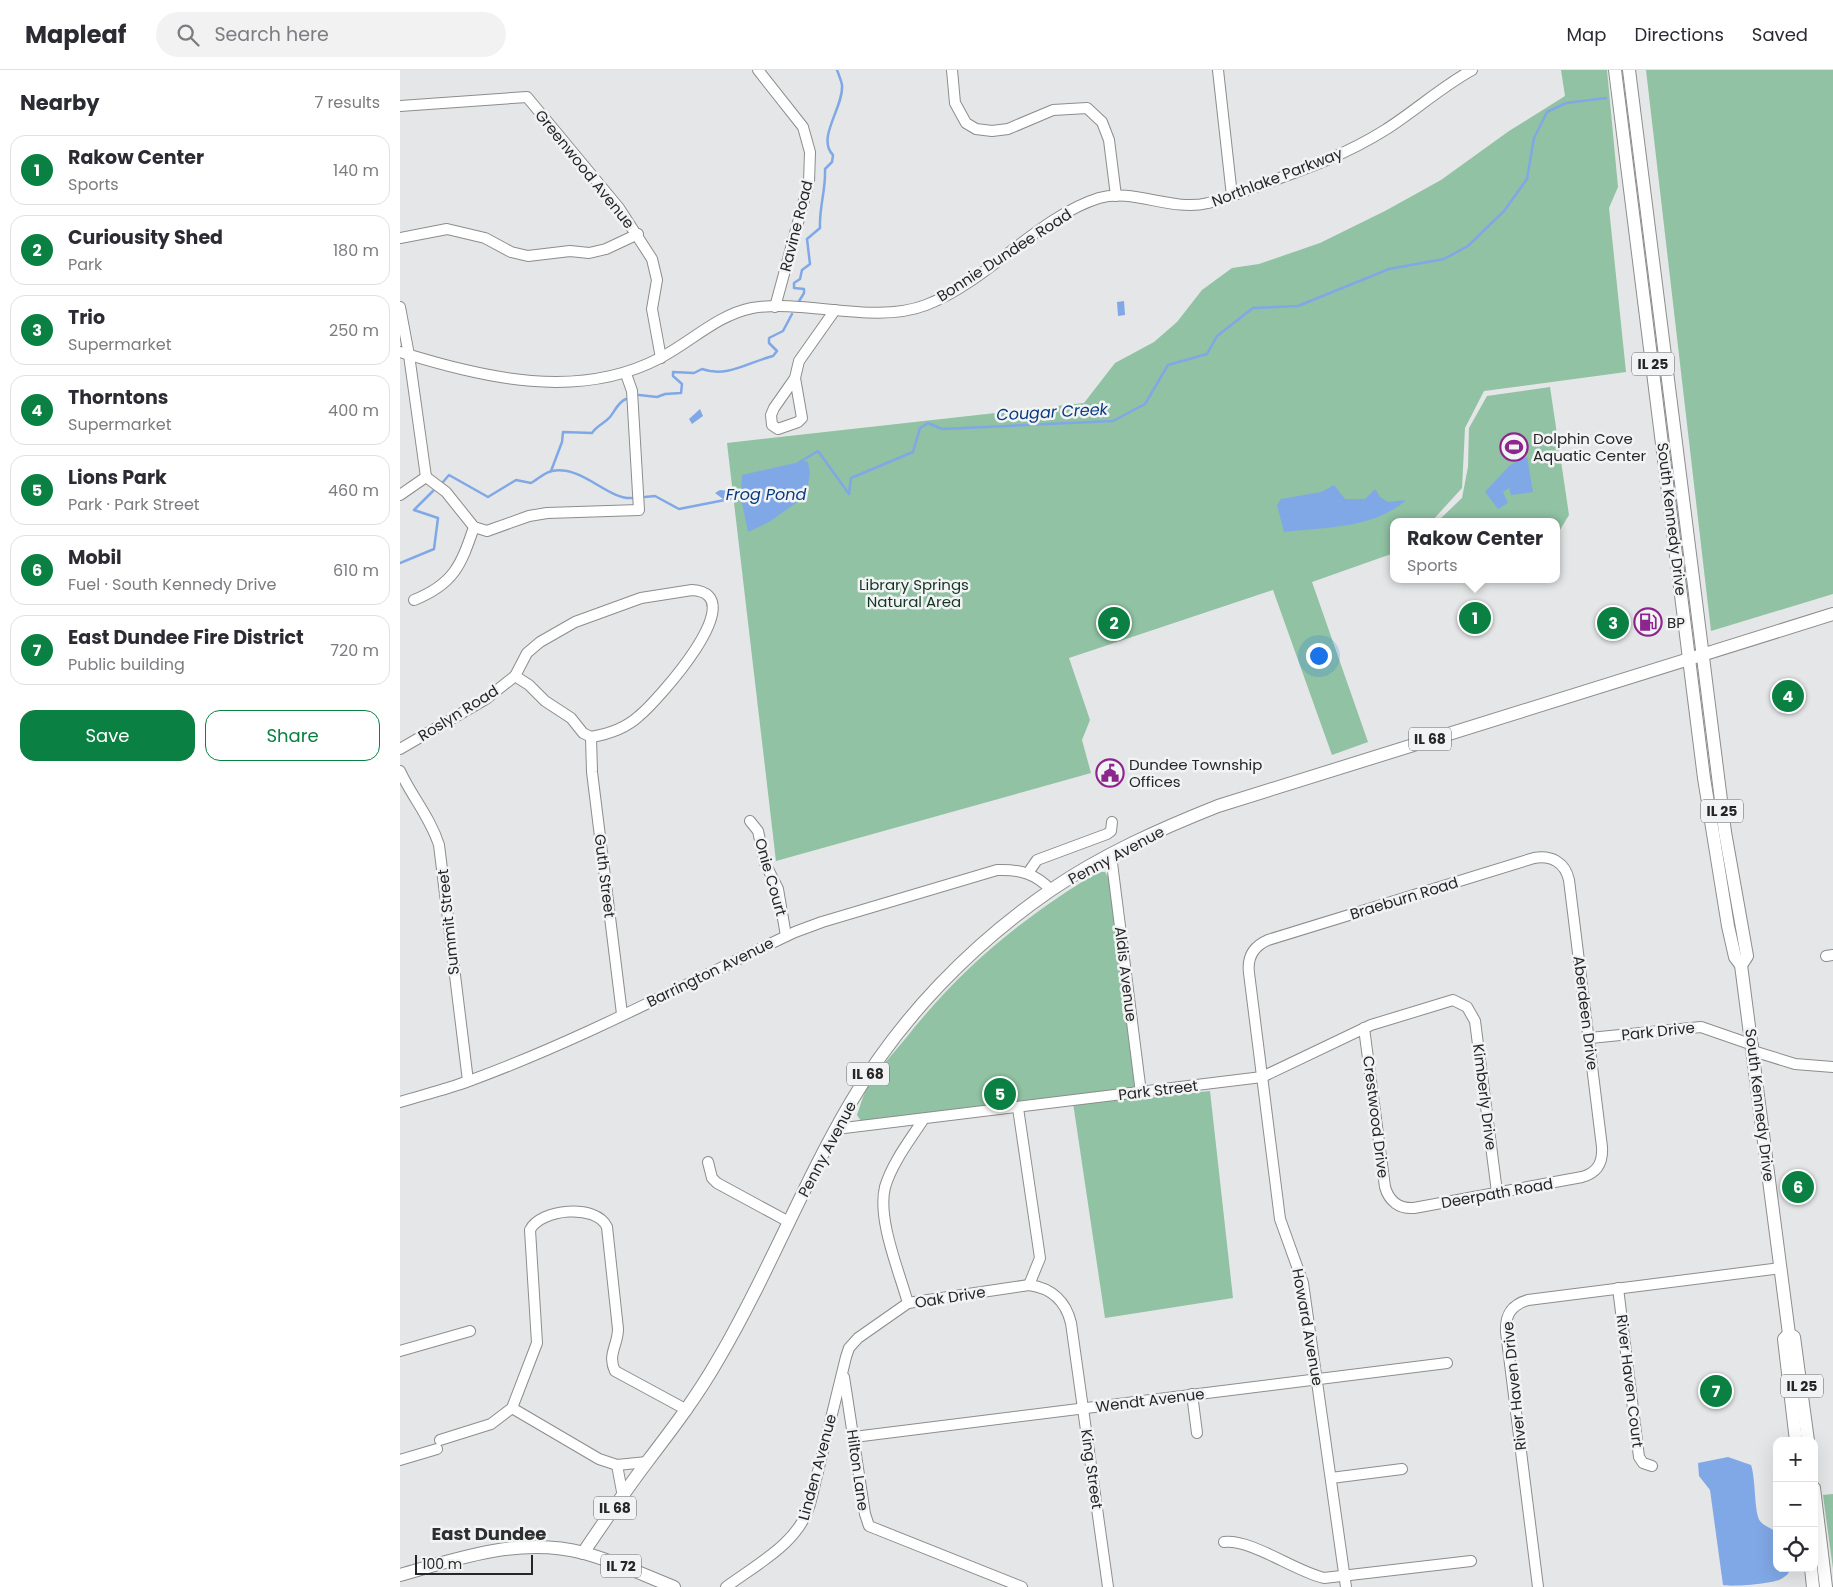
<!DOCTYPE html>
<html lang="en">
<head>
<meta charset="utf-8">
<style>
	body { margin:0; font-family:Poppins,sans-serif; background:#f2f2f3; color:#2b2b33 }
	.controls { position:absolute; right:15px; bottom:15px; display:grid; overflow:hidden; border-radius:10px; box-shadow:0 5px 20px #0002 }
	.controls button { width:45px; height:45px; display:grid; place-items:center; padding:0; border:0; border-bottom:1px solid #e1e1e2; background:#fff; color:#2b2b33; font:25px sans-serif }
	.scale { position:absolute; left:15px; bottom:12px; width:118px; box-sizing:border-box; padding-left:5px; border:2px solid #262626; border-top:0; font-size:14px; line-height:18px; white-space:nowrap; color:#262626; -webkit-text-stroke:4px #f2f3f4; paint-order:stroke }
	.you { position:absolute; left:918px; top:585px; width:18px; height:18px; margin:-12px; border:4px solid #fff; border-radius:50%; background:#1a73e8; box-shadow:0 0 0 8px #1a73e833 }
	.badge { display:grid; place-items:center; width:32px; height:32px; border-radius:50%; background:#0b8043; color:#fff; font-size:16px; font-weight:700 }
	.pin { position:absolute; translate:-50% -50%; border:2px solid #fff; box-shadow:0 1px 5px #0006 }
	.popup { position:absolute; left:990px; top:448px; width:170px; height:65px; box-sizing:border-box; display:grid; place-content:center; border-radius:10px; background:#fff; filter:drop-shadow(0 1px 4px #0005); font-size:16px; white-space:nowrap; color:#7c7c81 }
	.popup b { font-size:19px; color:#2b2b33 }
	.popup::after { content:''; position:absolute; left:50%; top:100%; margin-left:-10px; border:10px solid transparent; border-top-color:#fff }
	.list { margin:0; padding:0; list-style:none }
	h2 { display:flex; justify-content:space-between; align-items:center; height:65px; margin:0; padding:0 20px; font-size:21px }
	h2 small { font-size:16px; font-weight:400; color:#7c7c81 }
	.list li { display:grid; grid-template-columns:32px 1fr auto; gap:15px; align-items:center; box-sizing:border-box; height:70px; margin:0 10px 10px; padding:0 10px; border:1px solid #e1e1e2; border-radius:15px }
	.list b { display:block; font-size:19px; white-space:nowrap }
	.list p { margin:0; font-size:16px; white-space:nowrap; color:#7c7c81 }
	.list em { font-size:16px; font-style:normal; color:#7c7c81 }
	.actions { display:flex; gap:10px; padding:15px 20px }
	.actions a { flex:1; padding:11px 0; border:1px solid #0b8043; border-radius:15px; text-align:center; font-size:18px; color:#0b8043 }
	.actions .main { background:#0b8043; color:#fff }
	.icon { flex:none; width:28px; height:28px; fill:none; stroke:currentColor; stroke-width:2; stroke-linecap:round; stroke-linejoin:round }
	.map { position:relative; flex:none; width:1433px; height:1517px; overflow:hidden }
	header { display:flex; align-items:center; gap:30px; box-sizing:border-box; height:70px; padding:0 25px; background:#fff; border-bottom:1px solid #e1e1e2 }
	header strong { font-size:24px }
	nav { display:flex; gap:28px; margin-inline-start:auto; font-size:18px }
	.search { width:350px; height:45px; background:#f2f2f3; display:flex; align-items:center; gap:12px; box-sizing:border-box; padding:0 18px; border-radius:28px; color:#7c7c81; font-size:19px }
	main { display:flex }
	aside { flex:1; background:#fff }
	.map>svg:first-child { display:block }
	.green { fill:#90c2a3 }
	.water { fill:#80a8e6 }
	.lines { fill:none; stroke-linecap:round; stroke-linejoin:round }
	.stream { stroke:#80a8e6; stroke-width:2.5 }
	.minor-casing { stroke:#8c8d8d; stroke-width:12 }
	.major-casing { stroke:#8c8d8d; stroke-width:14 }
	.minor { stroke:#fff; stroke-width:10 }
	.major { stroke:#fff; stroke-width:12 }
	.labels { text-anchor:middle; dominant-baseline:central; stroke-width:5; stroke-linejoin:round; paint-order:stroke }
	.shield { fill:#f2f3f4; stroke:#636464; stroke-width:1 }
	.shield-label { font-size:14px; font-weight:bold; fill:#262626 }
	.street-label { font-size:15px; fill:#262626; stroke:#f2f3f4 }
	.poi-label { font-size:15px; fill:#262626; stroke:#f2f3f4; text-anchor:start }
	.park-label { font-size:15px; fill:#133522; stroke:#f2f3f4 }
	.water-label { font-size:16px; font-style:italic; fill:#073a81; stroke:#f2f3f4 }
	.quarter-label { font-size:18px; font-weight:bold; fill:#2e2f2f; stroke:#f2f3f4 }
</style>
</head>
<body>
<header>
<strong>Mapleaf</strong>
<div class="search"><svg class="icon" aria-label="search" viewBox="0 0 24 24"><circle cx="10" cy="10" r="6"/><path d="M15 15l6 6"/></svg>Search here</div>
<nav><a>Map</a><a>Directions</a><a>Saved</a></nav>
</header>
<main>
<aside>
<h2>Nearby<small>7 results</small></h2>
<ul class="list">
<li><span class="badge">1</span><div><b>Rakow Center</b><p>Sports</p></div><em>140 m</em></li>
<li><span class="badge">2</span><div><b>Curiousity Shed</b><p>Park</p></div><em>180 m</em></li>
<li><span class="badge">3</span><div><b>Trio</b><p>Supermarket</p></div><em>250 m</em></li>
<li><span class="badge">4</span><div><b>Thorntons</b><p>Supermarket</p></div><em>400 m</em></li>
<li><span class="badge">5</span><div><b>Lions Park</b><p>Park · Park Street</p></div><em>460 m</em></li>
<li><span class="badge">6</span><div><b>Mobil</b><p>Fuel · South Kennedy Drive</p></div><em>610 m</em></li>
<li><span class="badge">7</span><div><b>East Dundee Fire District</b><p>Public building</p></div><em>720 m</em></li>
</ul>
<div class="actions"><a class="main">Save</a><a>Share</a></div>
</aside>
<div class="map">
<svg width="1433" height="1517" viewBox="0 0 1433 1517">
	<rect width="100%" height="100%" fill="#e5e6e7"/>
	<g class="green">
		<polygon points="1161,0 1207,0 1218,117 1209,138 1226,302 1084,321 1065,358 1062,418 1031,452 994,452 994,483 912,512 968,672 932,685 873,520 669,588 690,650 682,670 691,703 376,791 327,373 684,333 715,293 754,272 777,252 802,220 832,198 859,194 920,173 985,141 1041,110 1109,61 1165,26"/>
		<polygon points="1246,0 1433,0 1433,524 1311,561"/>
		<polygon points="1150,317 1169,445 1157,465 1156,452 1037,452 1062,428 1068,397 1069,358 1087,326"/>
		<path d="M698,802H705L710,810L737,1029L810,1021L833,1228L705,1248L672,1026L461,1051L457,1045C460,1037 462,1028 466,1020C476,1001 493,984 506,968C561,898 622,848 698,802Z"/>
		<polygon points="1433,1424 1433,1499 1423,1425"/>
	</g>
	<g class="water">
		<polygon points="724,231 725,245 718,246 717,232"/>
		<polygon points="300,339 303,346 292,354 289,349"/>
		<polygon points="1127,387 1133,422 1111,425 1109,418 1103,422 1108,433 1098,439 1085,422 1110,395"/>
		<polygon points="404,391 408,392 410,403 406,426 369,452 348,462 341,428 323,429 315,423 320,420 341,422 342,405"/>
		<path d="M934,415L945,429H965L975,419L980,427L988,432L1006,430C974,459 925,457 884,462L877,435L881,429L921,422Z"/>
		<path d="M1328,1387L1351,1395C1356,1409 1354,1443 1360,1451C1364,1456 1372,1459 1377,1462V1498H1391C1389,1504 1386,1506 1381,1509C1372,1514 1331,1517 1323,1515L1310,1420L1299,1406L1298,1393Z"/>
	</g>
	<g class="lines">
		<g class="stream">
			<path d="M398,233L404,223V219L394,218V213L400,209L402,200L410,194L407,169L420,158C419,137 426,120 425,99L432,92L433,85C416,68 444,37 442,15C441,10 439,5 437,0"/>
			<path d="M239,325L257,327L265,324L281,323L282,314L273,306V302L294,303L302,299C327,308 349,292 373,286L377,281L369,273V268L383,261L392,244"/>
			<polyline points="398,393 418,381 449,424 451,408 513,382 520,358 528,353 542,359 713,351 745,334 768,295 807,284 817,266 853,238 898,236 989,199 1044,189 1068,176 1104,141 1127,109 1134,68 1147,42 1166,33 1206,28"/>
			<path d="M151,401L162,372L163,362L192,363C197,355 204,354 210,347C215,341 218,332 226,329"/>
			<path d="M43,412L49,405L88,427L116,410L131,413C137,410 145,402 152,401C182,395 208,430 232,428"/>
			<polyline points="245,427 255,426 279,439 330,429"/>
			<polyline points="0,493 34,479 38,448 14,440 33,421"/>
		</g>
		<g class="minor-casing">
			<g id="minor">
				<polyline points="358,0 403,57 410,82 409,112 375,237"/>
				<polyline points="552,0 555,33 566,53 576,59 592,61 608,59 653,40 687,38 702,52 709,70 716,126"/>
				<polyline points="818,0 832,126"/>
				<polyline points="0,36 127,27 219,138 252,189 257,210 252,239 261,288"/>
				<polyline points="0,168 47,159 85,168 111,182 128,186 170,181 189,183 206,179 238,164"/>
				<polyline points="0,237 9,285 26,407"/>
				<path d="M0,282C85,308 178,331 260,288C291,272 317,245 352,238C406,229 474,255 526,235C587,212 638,147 699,128C733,118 772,142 808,133C827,129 845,121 863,114C906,99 947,84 985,60C1015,41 1041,17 1072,0"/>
				<polyline points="395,308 374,338 371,345 372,355 378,359 398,352 402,348 395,308 399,291 435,240"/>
				<polyline points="26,407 46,422 74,457 87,461 129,446 147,443 239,440 232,321 226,304"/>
				<polyline points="0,425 26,407"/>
				<path d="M14,530C54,514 61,495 74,457"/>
				<path d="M115,606L127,583L140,572L175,552L241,528L292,520C355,524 256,632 239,646C225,659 209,664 191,667"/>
				<polyline points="191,667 192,702 222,944"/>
				<polyline points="0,679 86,629 115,606 129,615 145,631 171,648 183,663 191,667"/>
				<path d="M0,701C12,727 30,747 39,775L68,1011"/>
				<polyline points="350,751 358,761 365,793 378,819 386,866"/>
				<polyline points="711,785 741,1023"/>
				<polyline points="628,803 637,790 707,764 711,761 712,752"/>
				<polyline points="1426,886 1433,885"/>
				<polyline points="1190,968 1301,957 1353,975"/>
				<polyline points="1353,981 1395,994 1433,997"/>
				<path d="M0,1032C23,1025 47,1019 69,1011C181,970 287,913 395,862L422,852L597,800C620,799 636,804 651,820"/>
				<polyline points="618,1038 640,1188 629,1215"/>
				<polyline points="436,1059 862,1007 971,955 1053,930 1067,937 1075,951 1097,1122"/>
				<polyline points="308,1092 312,1108 317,1113 389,1152"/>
				<polyline points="1218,1218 1239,1387 1243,1393 1252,1396"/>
				<path d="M508,1233C499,1201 477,1149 485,1117C492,1093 510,1070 523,1050"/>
				<polyline points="0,1281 70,1261"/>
				<polyline points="444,1307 465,1444 469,1456 622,1517"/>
				<polyline points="792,1324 797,1363"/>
				<polyline points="112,1338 199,1389 217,1395 247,1392"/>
				<polyline points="454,1367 1047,1293"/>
				<path d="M40,1370L91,1354L112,1338L137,1273L130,1160C140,1139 196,1133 207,1157L218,1259C218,1275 207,1285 215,1301L287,1340"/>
				<polyline points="0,1390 37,1379"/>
				<polyline points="217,1395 223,1427"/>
				<polyline points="931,1408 1002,1399"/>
				<path d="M824,1472C852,1469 894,1501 924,1508L1071,1491"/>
				<path d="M326,1517C357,1494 399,1473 410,1434L446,1287L449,1278L458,1268L508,1233L629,1215C652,1218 666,1232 671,1253L708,1517"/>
				<path d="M946,1517L903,1213L880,1149L849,903C847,887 854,876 868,870L1134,788C1151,785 1165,792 1169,810L1202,1077C1203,1093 1197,1103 1182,1107L1014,1138C999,1139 989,1131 985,1117L964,958"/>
				<path d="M1138,1517L1106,1262C1105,1245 1111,1235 1128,1230L1381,1198"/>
			</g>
		</g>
		<g class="major-casing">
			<g id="major">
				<polyline points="1215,0 1304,708 1328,856 1335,887 1341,895 1389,1264 1394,1267 1408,1371"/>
				<polyline points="1229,0 1325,762 1347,886 1341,895"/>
				<polyline points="1389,1264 1384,1269 1396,1371"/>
				<polyline points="1414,1418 1426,1517"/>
				<path d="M183,1483C204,1452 225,1421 247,1392C273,1358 298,1325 319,1288C368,1205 402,1115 451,1032C500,948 571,875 651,820C702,785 760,759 818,736L1433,544"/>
				<polyline points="1411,1498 1413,1517"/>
				<path d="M0,1505C60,1488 121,1466 184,1483C214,1491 244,1505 274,1517"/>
			</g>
		</g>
		<use href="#minor" class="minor"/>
		<use href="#major" class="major"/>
	</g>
	<defs>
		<g id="stadium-ring" transform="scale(1.4375)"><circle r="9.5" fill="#f2f3f4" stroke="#8c258c" stroke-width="1.5"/><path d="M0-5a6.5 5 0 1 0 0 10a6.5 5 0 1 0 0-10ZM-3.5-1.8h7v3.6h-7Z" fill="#8c258c"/></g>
		<g id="fuel-ring" transform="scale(1.4375)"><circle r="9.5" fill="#f2f3f4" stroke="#8c258c" stroke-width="1.5"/><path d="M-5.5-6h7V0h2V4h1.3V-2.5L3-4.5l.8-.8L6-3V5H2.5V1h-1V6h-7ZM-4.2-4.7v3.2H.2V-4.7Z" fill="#8c258c"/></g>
		<g id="civic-ring" transform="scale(1.4375)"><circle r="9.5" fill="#f2f3f4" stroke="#8c258c" stroke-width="1.5"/><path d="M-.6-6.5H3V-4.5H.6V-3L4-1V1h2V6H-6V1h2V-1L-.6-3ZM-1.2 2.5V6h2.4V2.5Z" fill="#8c258c"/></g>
	</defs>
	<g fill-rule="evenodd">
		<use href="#stadium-ring" x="1114" y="377"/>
		<use href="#fuel-ring" x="1248" y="552"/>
		<use href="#civic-ring" x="710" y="703"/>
	</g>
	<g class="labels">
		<g class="shield">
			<rect x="1232" y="282.5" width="42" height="23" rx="4"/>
			<rect x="1009" y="657.5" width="42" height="23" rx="4"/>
			<rect x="1301" y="729.5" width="42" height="23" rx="4"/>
			<rect x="447" y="992.5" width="42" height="23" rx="4"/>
			<rect x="1381" y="1304.5" width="42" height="23" rx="4"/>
			<rect x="194" y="1426.5" width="42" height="23" rx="4"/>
			<rect x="201" y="1484.5" width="40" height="23" rx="4"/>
		</g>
		<g class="shield-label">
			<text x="1253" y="294">IL 25</text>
			<text x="1030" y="669">IL 68</text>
			<text x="1322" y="741">IL 25</text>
			<text x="468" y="1004">IL 68</text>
			<text x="1402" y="1316">IL 25</text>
			<text x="215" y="1438">IL 68</text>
			<text x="221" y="1496">IL 72</text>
		</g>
		<g class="street-label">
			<text transform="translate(185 99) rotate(51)">Greenwood Avenue</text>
			<text transform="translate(877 107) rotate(-21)">Northlake Parkway</text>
			<text transform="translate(396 156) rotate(-76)">Ravine Road</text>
			<text transform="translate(604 185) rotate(-33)">Bonnie Dundee Road</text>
			<text transform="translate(1272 449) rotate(83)">South Kennedy Drive</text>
			<text transform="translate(58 643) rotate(-32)">Roslyn Road</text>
			<text transform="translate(716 785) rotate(-28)">Penny Avenue</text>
			<text transform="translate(205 806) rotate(83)">Guth Street</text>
			<text transform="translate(371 807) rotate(74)">Onie Court</text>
			<text transform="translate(1004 828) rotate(-17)">Braeburn Road</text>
			<text transform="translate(48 852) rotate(-96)">Summit Street</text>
			<text transform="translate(310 902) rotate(-26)">Barrington Avenue</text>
			<text transform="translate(726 904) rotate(83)">Aldis Avenue</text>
			<text transform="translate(1186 943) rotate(83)">Aberdeen Drive</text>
			<text transform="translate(1258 961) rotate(-6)">Park Drive</text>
			<text transform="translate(758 1020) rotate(-7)">Park Street</text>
			<text transform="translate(1085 1027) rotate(83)">Kimberly Drive</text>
			<text transform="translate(1360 1035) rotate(83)">South Kennedy Drive</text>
			<text transform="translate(976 1047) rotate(83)">Crestwood Drive</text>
			<text transform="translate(427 1079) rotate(-62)">Penny Avenue</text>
			<text transform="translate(1097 1123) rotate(-10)">Deerpath Road</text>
			<text transform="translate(550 1227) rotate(-9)">Oak Drive</text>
			<text transform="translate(908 1257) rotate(80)">Howard Avenue</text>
			<text transform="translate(1230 1311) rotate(83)">River Haven Court</text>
			<text transform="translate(1114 1316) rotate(-96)">River Haven Drive</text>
			<text transform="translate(750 1330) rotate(-7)">Wendt Avenue</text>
			<text transform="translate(417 1397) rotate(-75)">Linden Avenue</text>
			<text transform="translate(692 1399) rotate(82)">King Street</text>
			<text transform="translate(458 1400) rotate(82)">Hilton Lane</text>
		</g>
		<g class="poi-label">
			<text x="1133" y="368">Dolphin Cove<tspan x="1133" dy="17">Aquatic Center</tspan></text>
			<text x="1267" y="552">BP</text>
			<text x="729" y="694">Dundee Township<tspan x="729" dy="17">Offices</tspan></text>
		</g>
		<g class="park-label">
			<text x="514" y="514">Library Springs<tspan x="514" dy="17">Natural Area</tspan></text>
		</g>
		<g class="water-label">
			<text transform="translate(652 342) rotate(-3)">Cougar Creek</text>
			<text x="366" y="424">Frog Pond</text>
		</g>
		<g class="quarter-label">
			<text x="89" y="1463">East Dundee</text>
		</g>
	</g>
</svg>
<div class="controls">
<button>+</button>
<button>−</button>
<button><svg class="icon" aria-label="locate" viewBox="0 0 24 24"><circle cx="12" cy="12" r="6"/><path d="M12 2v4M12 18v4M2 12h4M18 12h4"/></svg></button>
</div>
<div class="scale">100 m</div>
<div class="you"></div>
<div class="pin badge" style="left:1075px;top:548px">1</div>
<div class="popup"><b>Rakow Center</b>Sports</div>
<div class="pin badge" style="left:714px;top:553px">2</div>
<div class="pin badge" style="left:1213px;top:553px">3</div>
<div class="pin badge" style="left:1388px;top:626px">4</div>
<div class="pin badge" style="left:600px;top:1024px">5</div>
<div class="pin badge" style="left:1398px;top:1117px">6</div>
<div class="pin badge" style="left:1316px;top:1321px">7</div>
</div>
</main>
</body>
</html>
